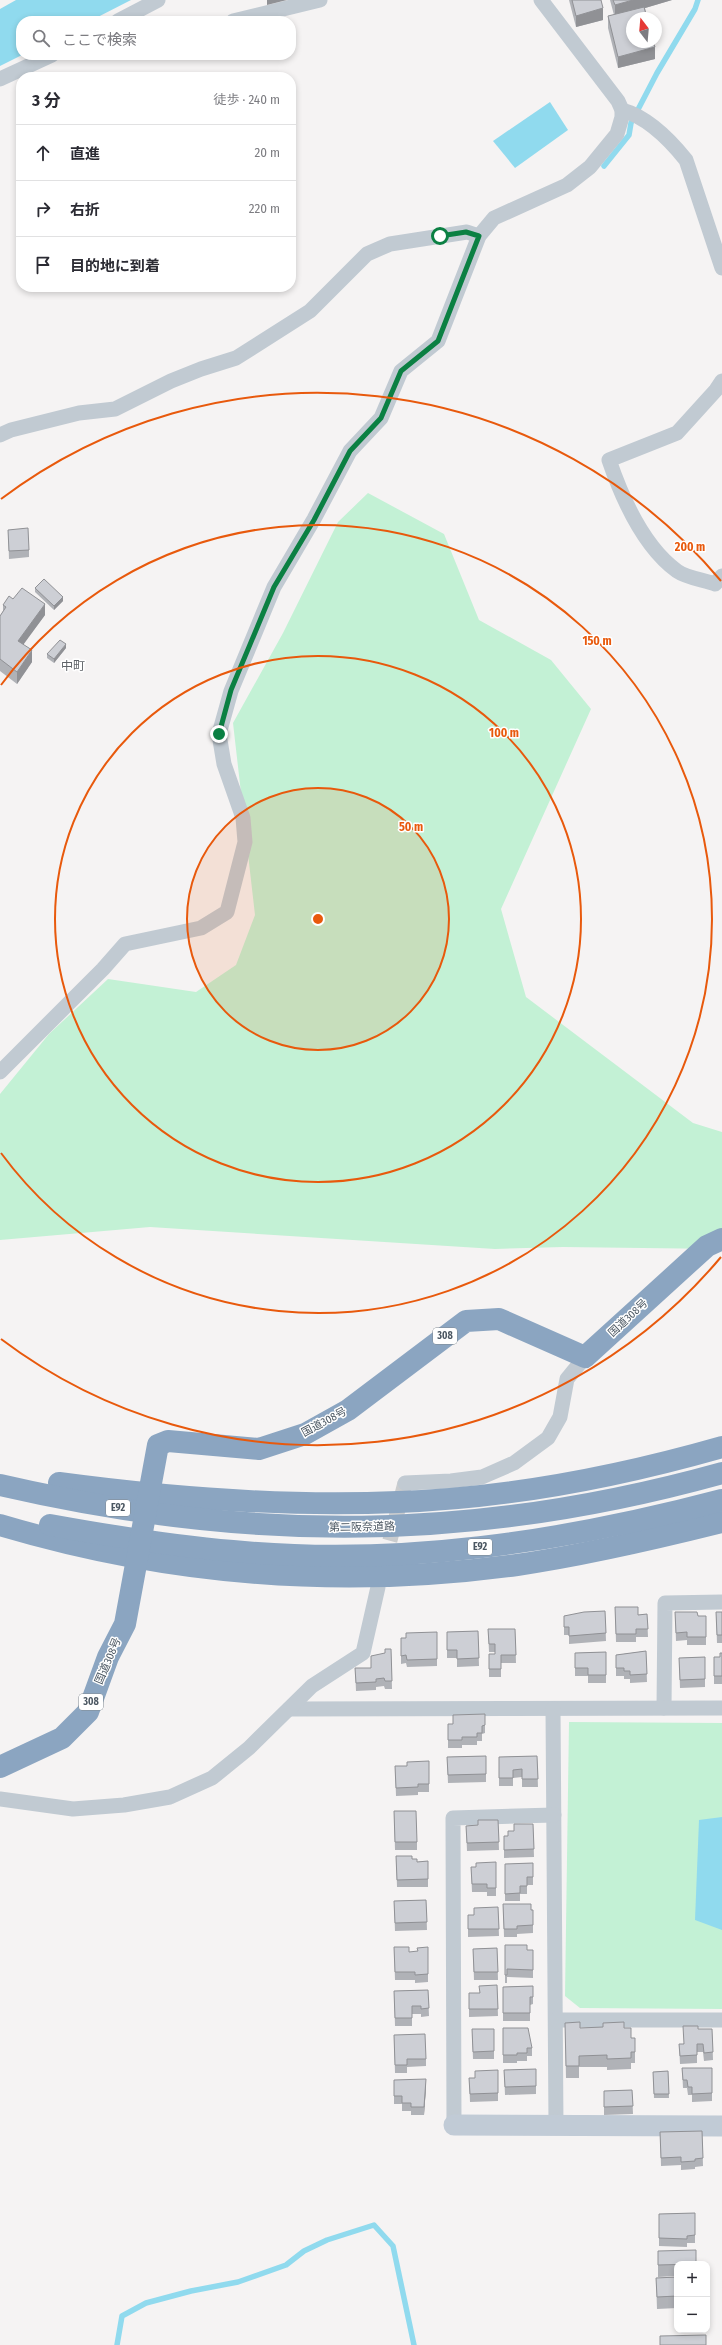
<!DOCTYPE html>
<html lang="ja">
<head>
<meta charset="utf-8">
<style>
	body { margin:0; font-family:"Fira Sans Condensed","Noto Sans JP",sans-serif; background:#f7f7f7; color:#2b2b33 }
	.controls { position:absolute; right:12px; bottom:12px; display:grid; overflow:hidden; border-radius:8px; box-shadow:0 2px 6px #0003 }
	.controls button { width:36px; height:36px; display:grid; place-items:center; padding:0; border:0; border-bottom:1px solid #e1e1e2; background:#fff; color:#2b2b33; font:20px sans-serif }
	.compass { position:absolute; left:626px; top:12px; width:36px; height:36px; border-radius:50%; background:#fff; box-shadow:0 2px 6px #0003; rotate:344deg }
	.stop { position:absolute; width:12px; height:12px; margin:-9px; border:3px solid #0b8043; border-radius:50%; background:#fff }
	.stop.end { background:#0b8043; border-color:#fff; box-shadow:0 1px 4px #0008 }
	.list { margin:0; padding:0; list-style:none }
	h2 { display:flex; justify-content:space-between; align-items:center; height:52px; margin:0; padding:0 16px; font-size:17px }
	h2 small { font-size:13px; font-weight:400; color:#7c7c81 }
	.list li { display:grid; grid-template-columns:26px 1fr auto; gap:12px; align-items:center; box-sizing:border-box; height:56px; padding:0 16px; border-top:1px solid #e1e1e2 }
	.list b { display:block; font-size:15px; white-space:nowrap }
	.list em { font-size:13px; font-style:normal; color:#7c7c81 }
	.icon { flex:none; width:22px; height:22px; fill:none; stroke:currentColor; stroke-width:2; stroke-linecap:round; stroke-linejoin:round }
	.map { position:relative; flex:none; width:722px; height:2345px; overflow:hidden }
	.search { position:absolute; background:#fff; box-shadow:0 2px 6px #0003; left:16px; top:16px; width:280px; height:44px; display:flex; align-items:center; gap:10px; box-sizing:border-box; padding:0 14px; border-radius:16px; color:#7c7c81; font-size:15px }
	.panel { position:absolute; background:#fff; box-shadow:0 2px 6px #0003; left:16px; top:72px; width:280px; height:220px; border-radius:16px }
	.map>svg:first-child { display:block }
	.green { fill:#c3f1d5 }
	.water { fill:#90daee }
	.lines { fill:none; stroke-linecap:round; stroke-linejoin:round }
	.stream { stroke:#90daee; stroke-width:5.5 }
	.street-tunnel { stroke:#caccce; stroke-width:15; stroke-dasharray:15 8; stroke-linecap:butt }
	.street { stroke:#c1cad2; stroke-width:15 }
	.secondary { stroke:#c1cbd6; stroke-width:21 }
	.highway { stroke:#8ba5c1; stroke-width:22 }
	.wall { fill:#b0b2b7 }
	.shaded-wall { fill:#909195 }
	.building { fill:#cdcfd5; stroke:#909195 }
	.route { stroke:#0b8043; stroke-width:5 }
	.ring { fill:none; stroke:#e8590c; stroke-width:2 }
	.labels { text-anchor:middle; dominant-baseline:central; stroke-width:3; stroke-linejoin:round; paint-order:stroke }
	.shield { fill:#fff; stroke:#808990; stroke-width:1 }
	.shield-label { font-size:10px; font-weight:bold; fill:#4a5661 }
	.street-label { font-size:11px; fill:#4a5661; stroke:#fff }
	.neighbourhood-label { font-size:12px; fill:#5f6368; stroke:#fff }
	.centre { fill:#e8590c; stroke:#fff; stroke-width:2 }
	.ring-label { font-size:12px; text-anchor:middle; font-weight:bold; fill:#e8590c; stroke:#fff; stroke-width:3; stroke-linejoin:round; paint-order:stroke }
</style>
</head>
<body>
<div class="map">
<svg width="722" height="2345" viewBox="0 0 722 2345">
	<rect width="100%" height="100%" fill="#f5f3f3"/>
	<g class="green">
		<polygon points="368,493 444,534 479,620 551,660 591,709 501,909 526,997 693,1123 722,1132 722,1249 563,1247 495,1249 150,1227 0,1240 0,1094 49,1034 108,979 196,992 236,965 255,915 233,723 283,633 338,522"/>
		<polygon points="569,1722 722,1723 722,2009 580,2008 565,1996"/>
	</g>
	<g class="water">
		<polygon points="16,0 131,0 90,21 21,21 22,55 0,66 0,9"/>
		<polygon points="550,102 568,130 515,168 493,141"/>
		<polygon points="722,1817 722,1930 695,1920 699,1820"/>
	</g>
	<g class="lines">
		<g class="stream">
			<polyline points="604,166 629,135 631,123 657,73 695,9 698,0"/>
			<polyline points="117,2345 122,2316 146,2303 191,2291 238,2282 286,2265 304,2251 327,2240 374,2225 393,2246 414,2345"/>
		</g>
		<polyline class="street-tunnel" points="384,1563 405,1483"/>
		<g class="street">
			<polyline points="118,21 158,0"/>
			<polyline points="233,21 320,0"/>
			<polyline points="0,79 52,55"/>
			<path d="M622,110C647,117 670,140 686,160L722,268"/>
			<path d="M722,381L716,390L677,433L609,460C622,498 644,547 677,571C687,578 704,580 715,584L722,576"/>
			<polyline points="0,435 11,430 79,413 115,409 171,381 201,369 236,358 310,311 367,254 390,244 467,232 479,236"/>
			<polyline points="0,1072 103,969 125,944 201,928 227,912 245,842 243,818 224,764 219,734 231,691 274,587 314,519 350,451 381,418 401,371 438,341 479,236 494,218 567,185 590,167 617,134 622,117 622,110 618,101 541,0"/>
			<polyline points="405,1483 451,1481 482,1477 514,1463 548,1438 560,1417 567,1379 585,1357"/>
			<polyline points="664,1708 665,1603 722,1602"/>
			<polyline points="289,1709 722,1708"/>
			<polyline points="553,1709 556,2125"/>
			<polyline points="0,1799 73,1809 124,1805 170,1797 212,1778 249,1748 312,1686 363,1653 378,1587"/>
			<polyline points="556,2020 722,2020"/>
			<polyline points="454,2125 453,1818 554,1815"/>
		</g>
		<polyline class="secondary" points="454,2125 722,2126"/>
		<g class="highway">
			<path d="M59,1483C171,1498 285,1507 398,1502C507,1498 617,1477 722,1447"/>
			<path d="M0,1485C250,1543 474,1542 722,1473"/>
			<path d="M0,1525C168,1575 343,1589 517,1565C586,1555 654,1539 722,1522"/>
			<path d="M50,1525C111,1536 171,1546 233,1551C398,1567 563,1542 722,1500"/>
			<polyline points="0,1767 62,1738 88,1712 108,1657 125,1624 158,1445 168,1441 259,1449 305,1434 348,1410 466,1321 499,1319 585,1357 707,1246 722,1239"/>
		</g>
	</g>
	<g class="wall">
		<polygon points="569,0 601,0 603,20 576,27"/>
		<polygon points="610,0 672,0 645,8 655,59 618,68 608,28 608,16 614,15"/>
		<polygon points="8,530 29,550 29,557 9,559"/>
		<polygon points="35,588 63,601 54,610 35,592"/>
		<polygon points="13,599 45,615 23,644 32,662 17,684 0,671 0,616 3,611 3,605"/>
		<polygon points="66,648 54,663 47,658 47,654"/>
		<polygon points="615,1607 638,1615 647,1614 648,1637 636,1637 636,1642 616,1642"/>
		<polygon points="605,1611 606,1641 569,1644 569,1635 564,1635 564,1616"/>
		<polygon points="675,1612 698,1616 706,1616 706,1645 687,1645 687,1640 676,1641"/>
		<polygon points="716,1612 722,1612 722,1643 717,1643"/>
		<polygon points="488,1629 515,1629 516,1663 501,1663 501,1677 489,1677 489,1654 495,1654 495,1652 489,1652"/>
		<polygon points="478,1631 479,1666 457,1667 457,1658 447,1658 447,1632"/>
		<polygon points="437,1632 437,1666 407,1667 406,1663 401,1664 401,1638 406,1638"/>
		<polygon points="391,1649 392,1689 385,1689 384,1686 376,1687 376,1690 356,1691 355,1668 371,1668 385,1653"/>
		<polygon points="646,1651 647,1682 630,1683 630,1679 624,1679 624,1676 616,1676 616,1655"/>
		<polygon points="606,1652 606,1683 588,1683 588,1676 575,1676 575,1653"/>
		<polygon points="722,1653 722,1684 714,1684 714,1657 720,1657"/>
		<polygon points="705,1657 705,1687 680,1688 679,1658"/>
		<polygon points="485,1714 485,1733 482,1734 482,1741 477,1741 477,1745 462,1745 462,1748 448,1748 448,1724 453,1724"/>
		<polygon points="486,1756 486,1782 448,1783 447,1757"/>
		<polygon points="537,1756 538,1787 522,1787 522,1777 513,1778 513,1786 499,1786 499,1757"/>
		<polygon points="429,1761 429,1792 418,1792 418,1795 396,1796 395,1766 407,1766"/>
		<polygon points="394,1811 417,1842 417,1850 395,1850"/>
		<polygon points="498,1820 499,1850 467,1851 466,1826 478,1825"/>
		<polygon points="533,1824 534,1857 504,1858 504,1836 508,1836 514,1831"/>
		<polygon points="396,1856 412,1859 417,1862 428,1861 428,1887 397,1887"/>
		<polygon points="496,1862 496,1896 487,1896 487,1892 472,1892 471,1867 476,1867"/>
		<polygon points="533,1863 533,1885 527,1885 527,1894 520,1894 520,1901 505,1901 505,1864"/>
		<polygon points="426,1900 427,1930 395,1931 394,1901"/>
		<polygon points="503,1904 533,1910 533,1933 517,1934 517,1937 504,1937"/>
		<polygon points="498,1907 499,1936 468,1937 468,1915 474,1915"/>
		<polygon points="505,1945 527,1950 533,1950 533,1978 507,1977 507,1983 505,1983"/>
		<polygon points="394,1947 409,1952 428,1974 428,1982 415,1983 415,1980 395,1980"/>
		<polygon points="497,1948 498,1980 474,1980 473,1949"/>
		<polygon points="497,1985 498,2016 469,2017 469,1993 479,1993"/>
		<polygon points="533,1986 533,2004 530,2005 530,2021 503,2021 503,1987"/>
		<polygon points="428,1990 429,2016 421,2017 421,2014 412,2014 412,2026 395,2026 394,1991"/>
		<polygon points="565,2023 580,2028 603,2027 603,2023 624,2028 631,2038 635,2052 635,2063 631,2063 631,2069 607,2070 607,2067 579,2067 579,2078 566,2078"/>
		<polygon points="503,2028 532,2048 532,2056 527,2056 527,2061 517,2061 517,2063 503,2063"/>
		<polygon points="472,2029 494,2029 494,2059 473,2059"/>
		<polygon points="698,2029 712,2029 713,2060 704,2061 703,2052 697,2052 697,2063 680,2064 679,2044 683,2044"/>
		<polygon points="394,2035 426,2059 426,2066 407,2067 407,2073 395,2073"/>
		<polygon points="682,2068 712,2068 712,2101 692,2102 692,2095 688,2095 687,2088 683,2088"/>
		<polygon points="536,2069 536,2094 505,2095 504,2070"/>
		<polygon points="498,2070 498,2101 470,2102 469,2078 475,2078"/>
		<polygon points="668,2071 669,2098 654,2098 653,2072"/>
		<polygon points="394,2080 426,2087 424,2115 411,2115 411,2111 402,2111 402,2104 394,2104"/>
		<polygon points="632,2090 633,2114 604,2115 604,2091"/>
		<polygon points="702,2131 703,2166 695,2167 695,2169 681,2170 681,2165 661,2166 660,2132"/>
		<polygon points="695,2213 695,2243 687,2243 687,2247 659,2246 659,2214"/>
		<polygon points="658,2251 677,2264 677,2276 658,2277"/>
		<polygon points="677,2277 677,2308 657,2309 656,2278"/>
	</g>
	<g class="shaded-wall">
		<polygon points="267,0 287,0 267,5"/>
		<polygon points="633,0 672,0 615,17 615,5"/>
		<polygon points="603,8 603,20 576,27 576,16"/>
		<polygon points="655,47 655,59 618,68 618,57"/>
		<polygon points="63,597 63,601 54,610 54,606"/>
		<polygon points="45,604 45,615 18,652 18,641"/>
		<polygon points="66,644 66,648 54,663 54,659"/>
		<polygon points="32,650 32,662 17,684 17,672"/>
		<polygon points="426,2079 426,2087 424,2115 424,2107"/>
	</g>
	<g class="building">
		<polygon points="572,0 601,0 603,8 576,16"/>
		<polygon points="613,0 633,0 615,5"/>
		<polygon points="644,7 647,18 632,18 632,42 653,42 655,47 618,57 608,16"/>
		<polygon points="28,528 29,550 9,551 8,530"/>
		<polygon points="44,579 63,597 54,606 35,588"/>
		<polygon points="22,588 45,604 18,641 32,650 17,672 0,659 0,616 6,607 3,605 9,596 13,599"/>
		<polygon points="60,640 66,644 54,659 47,654"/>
		<polygon points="615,1607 638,1607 638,1615 647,1614 648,1629 636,1629 636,1634 616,1634"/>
		<polygon points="605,1611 606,1633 569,1636 569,1627 564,1627 564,1616 584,1612"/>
		<polygon points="675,1612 697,1612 698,1616 706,1616 706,1637 687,1637 687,1632 676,1633"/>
		<polygon points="716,1612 722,1612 722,1635 717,1635"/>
		<polygon points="488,1629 515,1629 516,1655 501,1655 501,1669 489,1669 489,1654 495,1654 495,1644 489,1644"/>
		<polygon points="478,1631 479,1658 457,1659 457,1650 447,1650 447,1632"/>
		<polygon points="437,1632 437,1659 407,1660 406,1655 401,1656 401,1638 406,1638 406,1633"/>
		<polygon points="385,1649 391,1649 392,1681 385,1681 384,1678 376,1679 376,1682 356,1683 355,1668 371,1668 371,1656 385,1653"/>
		<polygon points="646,1651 647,1674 630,1675 630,1671 624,1671 624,1668 616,1668 616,1655"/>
		<polygon points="606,1652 606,1675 588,1675 588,1668 575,1668 575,1653"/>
		<polygon points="720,1653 722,1653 722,1676 714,1676 714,1657 720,1657"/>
		<polygon points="705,1657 705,1679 680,1680 679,1658"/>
		<polygon points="485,1714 485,1725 482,1726 482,1733 477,1733 477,1737 462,1737 462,1740 448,1740 448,1724 453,1724 453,1715"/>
		<polygon points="486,1756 486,1774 448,1775 447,1757"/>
		<polygon points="537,1756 538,1779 522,1779 522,1769 513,1770 513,1778 499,1778 499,1757"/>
		<polygon points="429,1761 429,1784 418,1784 418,1787 396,1788 395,1766 407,1766 407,1762"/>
		<polygon points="394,1811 416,1811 417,1842 395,1842"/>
		<polygon points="478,1820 498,1820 499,1842 467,1843 466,1826 478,1825"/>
		<polygon points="514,1824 533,1824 534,1849 504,1850 504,1836 508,1836 508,1831 514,1831"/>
		<polygon points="396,1856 412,1856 412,1859 417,1859 417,1862 428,1861 428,1879 397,1880"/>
		<polygon points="496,1862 496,1888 487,1888 487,1884 472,1884 471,1867 476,1867 476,1863"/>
		<polygon points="533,1863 533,1877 527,1877 527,1886 520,1886 520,1893 505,1894 505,1864"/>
		<polygon points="426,1900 427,1922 395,1923 394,1901"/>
		<polygon points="503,1904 531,1904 531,1910 533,1910 533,1925 517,1926 517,1929 504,1929"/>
		<polygon points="498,1907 499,1929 468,1929 468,1915 474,1915 474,1908"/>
		<polygon points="505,1945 527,1945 527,1950 533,1950 533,1970 507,1969 507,1975 505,1975"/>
		<polygon points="394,1947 409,1947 409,1952 418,1951 417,1948 428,1947 428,1974 415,1975 415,1972 395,1972"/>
		<polygon points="497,1948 498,1972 474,1972 473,1949"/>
		<polygon points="497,1985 498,2009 469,2009 469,1993 480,1993 479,1986"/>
		<polygon points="533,1986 533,1997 530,1997 530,2013 503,2013 503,1987"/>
		<polygon points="428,1990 429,2008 421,2009 421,2006 412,2006 412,2018 395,2018 394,1991"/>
		<polygon points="580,2022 580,2028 603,2027 603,2023 624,2022 624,2028 631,2028 631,2038 635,2038 635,2052 631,2052 631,2058 607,2059 607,2055 579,2056 579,2066 566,2066 565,2023"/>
		<polygon points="683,2026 698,2026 698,2029 712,2029 713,2052 704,2053 703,2044 697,2044 697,2055 680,2056 679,2044 684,2044"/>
		<polygon points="503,2028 528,2028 532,2048 527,2048 527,2053 517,2053 517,2055 503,2055"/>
		<polygon points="472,2029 494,2029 494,2051 473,2052"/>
		<polygon points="425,2034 426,2059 407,2059 407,2065 395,2065 394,2035"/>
		<polygon points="682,2068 712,2068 712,2093 692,2094 692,2087 688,2087 687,2080 683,2080"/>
		<polygon points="536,2069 536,2086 505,2087 504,2070"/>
		<polygon points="498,2070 498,2093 470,2094 469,2078 475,2078 475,2071"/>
		<polygon points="668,2071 669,2094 654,2094 653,2072"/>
		<polygon points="426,2079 424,2107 411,2107 411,2103 402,2103 402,2096 394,2096 394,2080"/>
		<polygon points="632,2090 633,2106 604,2107 604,2091"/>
		<polygon points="702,2131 703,2158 695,2159 695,2161 681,2162 681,2157 661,2158 660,2132"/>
		<polygon points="695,2213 695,2235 687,2236 687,2239 659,2238 659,2214"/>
		<polygon points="696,2250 696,2264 658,2265 658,2251"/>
		<polygon points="677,2277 677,2296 657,2297 656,2278"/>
		<polygon points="706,2335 706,2345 660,2345 660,2336"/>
	</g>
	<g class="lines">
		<polyline class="route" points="219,734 231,690 274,587 314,520 350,451 381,418 401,371 438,341 479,236 466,232 440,236"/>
	</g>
	<circle cx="318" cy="919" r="131" fill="#e8590c" fill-opacity=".12"/>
	<g class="ring">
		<circle cx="318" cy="919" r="131"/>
		<circle cx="318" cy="919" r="263"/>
		<path d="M1 685A394 394 0 1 1 1 1153"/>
		<path d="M721 1257A526 526 0 0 1 1 1339M1 499A526 526 0 0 1 721 581"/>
	</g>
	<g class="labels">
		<g class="shield">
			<rect x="433" y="1328" width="24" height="16" rx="3"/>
			<rect x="106" y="1500" width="24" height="16" rx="3"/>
			<rect x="468" y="1539" width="24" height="16" rx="3"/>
			<rect x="79" y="1694" width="24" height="16" rx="3"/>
		</g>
		<g class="shield-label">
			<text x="445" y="1336">308</text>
			<text x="118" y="1508">E92</text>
			<text x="480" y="1547">E92</text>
			<text x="91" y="1702">308</text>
		</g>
		<g class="street-label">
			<text transform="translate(628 1318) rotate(-43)">国道308号</text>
			<text transform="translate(324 1422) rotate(-28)">国道308号</text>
			<text transform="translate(362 1527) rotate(-1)">第二阪奈道路</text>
			<text transform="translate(108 1661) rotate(-67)">国道308号</text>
		</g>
		<g class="neighbourhood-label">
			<text x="73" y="666">中町</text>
		</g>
	</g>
	<circle cx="318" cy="919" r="6" class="centre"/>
	<g class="ring-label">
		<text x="690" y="551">200 m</text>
		<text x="597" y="645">150 m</text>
		<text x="504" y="737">100 m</text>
		<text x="411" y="831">50 m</text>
	</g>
</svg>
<div class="controls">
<button>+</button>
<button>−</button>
</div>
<svg class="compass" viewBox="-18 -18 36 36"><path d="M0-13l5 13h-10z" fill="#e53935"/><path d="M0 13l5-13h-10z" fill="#7c7c81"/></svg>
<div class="stop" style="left:440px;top:236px"></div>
<div class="stop end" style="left:219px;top:734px"></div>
<div class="search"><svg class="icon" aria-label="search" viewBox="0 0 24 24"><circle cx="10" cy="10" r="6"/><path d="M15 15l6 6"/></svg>ここで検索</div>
<section class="panel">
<h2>3 分<small>徒歩 · 240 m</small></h2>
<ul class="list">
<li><svg class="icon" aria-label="ahead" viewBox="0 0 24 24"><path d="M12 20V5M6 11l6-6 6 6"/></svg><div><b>直進</b></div><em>20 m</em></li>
<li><svg class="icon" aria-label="right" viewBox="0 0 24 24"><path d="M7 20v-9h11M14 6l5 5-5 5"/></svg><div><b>右折</b></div><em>220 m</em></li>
<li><svg class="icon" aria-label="arrive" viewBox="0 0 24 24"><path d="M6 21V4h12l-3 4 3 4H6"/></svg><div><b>目的地に到着</b></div></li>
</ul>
</section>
</div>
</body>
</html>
